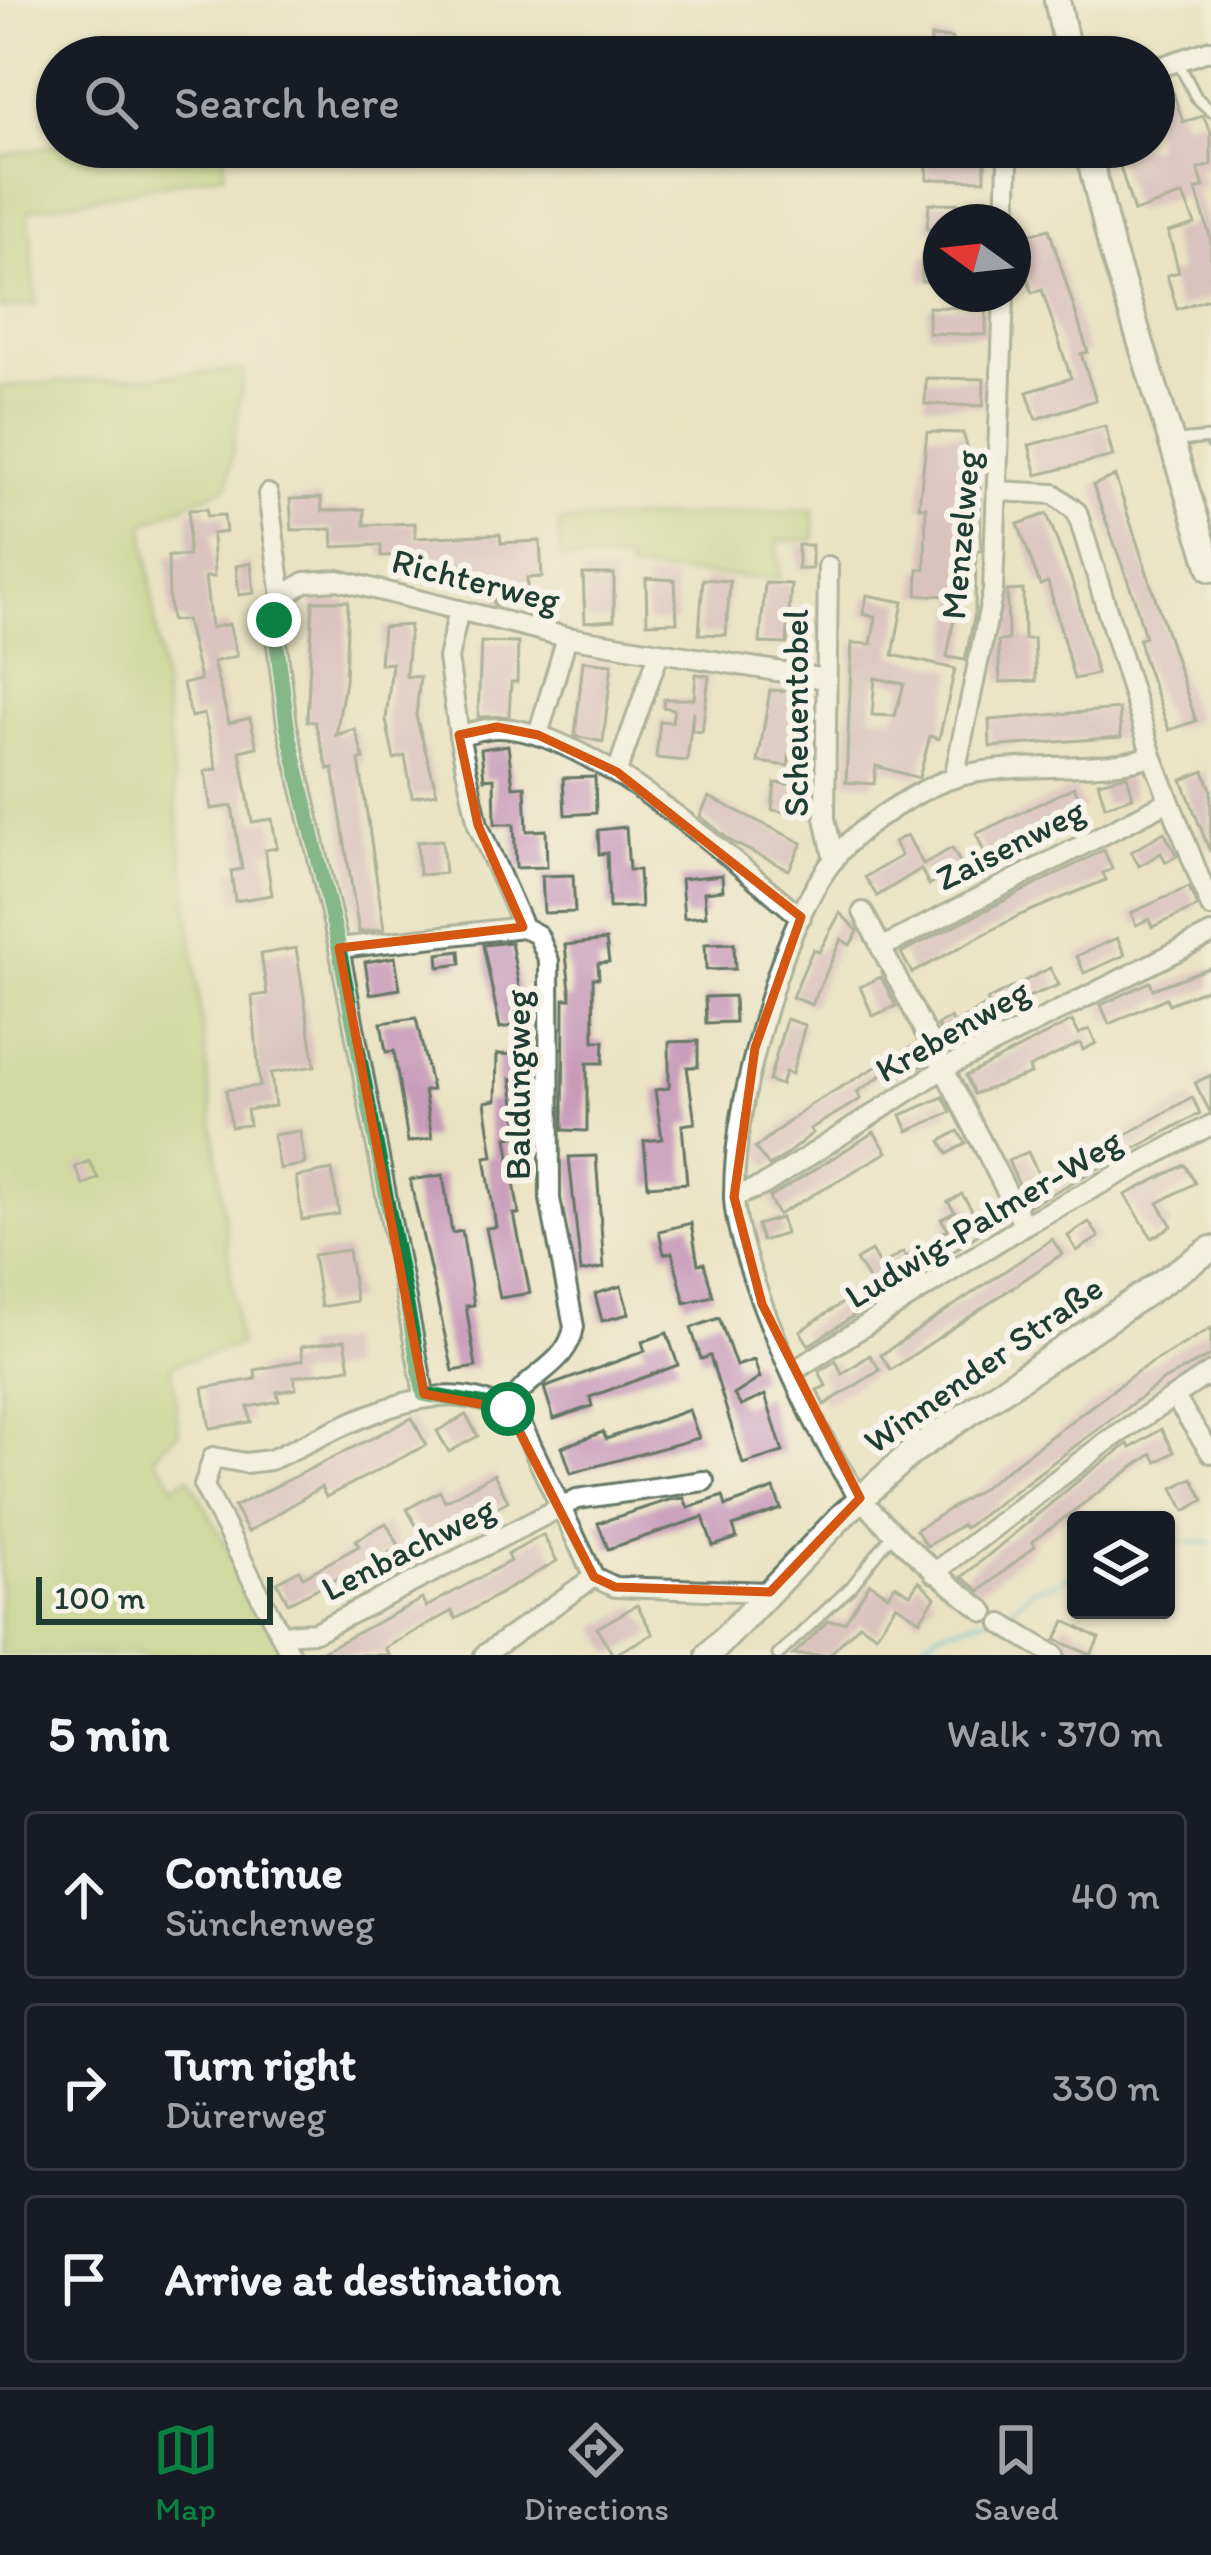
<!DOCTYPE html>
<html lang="en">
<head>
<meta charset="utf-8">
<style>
	body { margin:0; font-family:Itim,sans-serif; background:#20242c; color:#f1f3f6 }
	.controls { position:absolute; right:36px; bottom:36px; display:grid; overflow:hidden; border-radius:12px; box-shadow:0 3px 9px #0004 }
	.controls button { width:108px; height:108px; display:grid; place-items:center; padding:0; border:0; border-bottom:3px solid #363941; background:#171b24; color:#f1f3f6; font:60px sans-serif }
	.compass { position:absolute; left:923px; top:204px; width:108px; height:108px; border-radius:50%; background:#171b24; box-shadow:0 3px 9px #0004; rotate:285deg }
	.scale { position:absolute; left:36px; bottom:30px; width:237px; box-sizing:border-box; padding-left:12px; border:6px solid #1f3d34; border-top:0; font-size:33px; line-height:42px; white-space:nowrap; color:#1f3d34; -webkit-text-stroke:9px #f7f3e8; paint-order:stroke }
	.stop { position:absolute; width:36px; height:36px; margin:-27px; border:9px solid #0b8043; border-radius:50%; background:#fff }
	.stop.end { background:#0b8043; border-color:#fff; box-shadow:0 3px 12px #0008 }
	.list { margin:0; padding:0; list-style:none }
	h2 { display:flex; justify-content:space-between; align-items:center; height:156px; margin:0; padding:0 48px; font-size:51px }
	h2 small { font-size:39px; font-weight:400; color:#9ea1a6 }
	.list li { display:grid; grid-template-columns:78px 1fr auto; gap:36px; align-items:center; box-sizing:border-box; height:168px; margin:0 24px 24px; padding:0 24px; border:3px solid #363941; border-radius:12px }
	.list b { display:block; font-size:45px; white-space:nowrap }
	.list p { margin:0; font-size:39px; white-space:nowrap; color:#9ea1a6 }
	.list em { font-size:39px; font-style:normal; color:#9ea1a6 }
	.icon { flex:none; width:66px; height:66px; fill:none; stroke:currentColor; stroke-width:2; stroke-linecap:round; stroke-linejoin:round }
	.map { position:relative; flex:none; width:1211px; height:1655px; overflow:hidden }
	.search { position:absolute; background:#171b24; box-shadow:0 3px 9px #0004; left:36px; right:36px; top:36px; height:132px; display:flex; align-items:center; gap:30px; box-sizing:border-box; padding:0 42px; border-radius:66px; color:#9ea1a6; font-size:45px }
	.sheet { height:732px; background:#171b24 }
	nav { display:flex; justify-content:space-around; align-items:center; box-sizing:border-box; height:168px; border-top:3px solid #363941; background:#171b24; font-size:33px; color:#9ea1a6 }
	nav a { display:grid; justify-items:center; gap:6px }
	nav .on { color:#0b8043 }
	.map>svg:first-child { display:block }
	.green { fill:#b1cc73; stroke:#688454; stroke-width:3 }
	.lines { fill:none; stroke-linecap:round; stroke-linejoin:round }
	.stream { stroke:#55bbd4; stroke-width:4.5 }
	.building { fill:#c89bb9; fill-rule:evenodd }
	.lane-casing { stroke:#676; stroke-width:15 }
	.street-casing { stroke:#676; stroke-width:24 }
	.secondary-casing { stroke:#676; stroke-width:30 }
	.lane { stroke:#fff; stroke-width:9 }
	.street { stroke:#fff; stroke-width:18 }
	.secondary { stroke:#fff; stroke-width:24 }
	.route { stroke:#0b8043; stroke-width:15 }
	.marked { fill:none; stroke:#d45610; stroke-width:9; stroke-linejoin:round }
	.labels { text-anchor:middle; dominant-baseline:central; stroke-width:12; stroke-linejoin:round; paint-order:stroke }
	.street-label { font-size:36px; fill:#1f3d34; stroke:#f7f3e8 }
</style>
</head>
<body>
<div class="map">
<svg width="1211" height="1655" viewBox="0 0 1211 1655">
	<rect width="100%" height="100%" fill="#f7f3e8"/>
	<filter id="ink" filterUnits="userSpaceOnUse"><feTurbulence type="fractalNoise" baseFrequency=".00833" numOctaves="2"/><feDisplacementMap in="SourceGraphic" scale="24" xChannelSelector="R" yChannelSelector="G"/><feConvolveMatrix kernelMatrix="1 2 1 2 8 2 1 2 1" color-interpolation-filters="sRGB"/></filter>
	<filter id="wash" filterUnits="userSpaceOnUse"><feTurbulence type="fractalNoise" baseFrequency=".004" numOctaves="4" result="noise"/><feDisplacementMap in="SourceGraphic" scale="48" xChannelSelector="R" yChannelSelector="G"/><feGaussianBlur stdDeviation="2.7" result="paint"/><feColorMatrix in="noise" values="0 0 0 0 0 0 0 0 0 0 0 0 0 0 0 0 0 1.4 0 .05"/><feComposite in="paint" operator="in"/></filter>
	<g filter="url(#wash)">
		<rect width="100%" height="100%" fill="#eae3c3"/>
		<g class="green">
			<polygon points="57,144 224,147 225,173 29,210 36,305 0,308 0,156"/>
			<polygon points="244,370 228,486 144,524 239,1345 172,1365 179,1432 154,1456 175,1486 189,1476 285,1655 0,1655 0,386"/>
			<polygon points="814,509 815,539 777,541 780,579 628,571 628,561 561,559 559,522"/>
		</g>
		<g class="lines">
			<g class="stream">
				<polyline points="1166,1542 1211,1543"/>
				<polyline points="906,1655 940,1631 1009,1611 1034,1588 1059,1582 1076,1569"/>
			</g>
		</g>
		<g id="blocks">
			<g class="building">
				<polygon points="931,37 952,38 951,57 930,57"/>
				<polygon points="1020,45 1021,57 983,57 983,46"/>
				<polygon points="1173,92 1183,122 1203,116 1211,132 1211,165 1198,169 1204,187 1196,190 1211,240 1211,298 1177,309 1167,275 1179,272 1168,232 1195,224 1183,195 1134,212 1114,147 1154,147 1154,98"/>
				<polygon points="927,153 985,154 985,180 927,179"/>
				<polygon points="929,203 992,204 991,222 941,222 941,229 927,229"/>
				<polygon points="1049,229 1088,352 1081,354 1096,400 1036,419 1027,392 1071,378 1042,290 1032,293 1016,238"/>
				<polygon points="922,255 941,255 941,282 921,281"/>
				<polygon points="928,307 986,308 986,335 928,333"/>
				<polygon points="926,378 984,379 983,406 925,404"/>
				<polygon points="1105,426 1113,456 1037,475 1029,445"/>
				<polygon points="927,432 963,433 971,460 979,458 981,551 976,551 975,613 965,660 947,657 958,596 917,595 918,569 925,569 926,507 919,507"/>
				<polygon points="1115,476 1196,721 1169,730 1143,657 1139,639 1145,637 1134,598 1093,485"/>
				<polygon points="321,498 322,511 364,509 364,525 415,523 415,538 500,534 501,543 540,541 542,577 527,578 527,603 494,605 493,577 473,578 472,563 427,565 427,555 381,556 381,545 333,547 332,529 292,530 290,499"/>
				<polygon points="207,509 207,516 224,515 226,532 212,534 214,577 205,577 211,628 229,624 237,656 213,662 229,723 250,718 257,747 240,751 252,822 272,819 277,848 265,850 272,895 235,901 231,871 242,869 232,806 211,809 205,771 217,769 204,714 191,717 183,684 200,680 186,620 171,621 169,599 168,556 188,556 189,510"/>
				<polygon points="1047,514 1076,592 1097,674 1074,679 1048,582 1040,585 1018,524"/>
				<rect x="798" y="545" width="14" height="24"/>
				<polygon points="251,563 254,593 239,595 236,566"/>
				<polygon points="583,574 614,574 614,620 585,622"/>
				<polygon points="646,578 675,580 677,622 647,623"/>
				<polygon points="703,579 730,581 726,635 699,634"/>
				<polygon points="765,583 791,584 787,644 760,643"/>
				<polygon points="1023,590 1024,639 1034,639 1036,681 1000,682 998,641 1008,640 1007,591"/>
				<path d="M867,595L903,602L893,655L955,669L939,739L930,736L919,778L876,766L874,784L846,782L852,643L871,644L876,617L863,614ZM875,678L904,684L895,716L872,715Z"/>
				<polygon points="313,601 348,601 345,681 336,735 355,729 364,759 359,760 384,929 359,932 333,768 328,769 315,722 307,721"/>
				<polygon points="410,625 406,676 420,677 416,716 437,793 412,797 405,756 394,759 386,720 392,663 380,664 383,627"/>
				<polygon points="481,642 518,643 517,682 511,682 509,716 478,717"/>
				<polygon points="583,661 612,664 603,742 575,736"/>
				<polygon points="696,674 709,676 702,732 692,731 693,711 687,761 656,758 660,721 672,722 674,709 663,707 664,699 694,699"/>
				<polygon points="770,690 798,692 788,766 758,762"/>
				<polygon points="1119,709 1121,737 990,747 989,720"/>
				<polygon points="508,745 513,787 525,786 527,831 546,830 547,867 516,868 514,824 495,824 494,778 484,779 481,749"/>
				<polygon points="1204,771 1211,789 1210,852 1182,780"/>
				<polygon points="1127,775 1133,797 1105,806 1098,782"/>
				<polygon points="595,777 596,813 565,815 563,778"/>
				<polygon points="775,783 803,785 799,814 772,810"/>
				<polygon points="1074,787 1084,808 986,856 976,834"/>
				<polygon points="709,797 802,843 789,870 732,842 700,816"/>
				<polygon points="626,827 629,870 639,870 641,907 609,908 607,853 599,854 598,830"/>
				<polygon points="1164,832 1177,856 1166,862 1161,853 1139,866 1131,852"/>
				<polygon points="907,835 923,864 952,848 962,866 929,885 921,869 877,896 865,877 901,856 894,842"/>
				<polygon points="442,840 445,873 419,875 417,842"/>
				<polygon points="1104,850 1112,869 1103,873 1106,880 1020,915 912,973 901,953"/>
				<polygon points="573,875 575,912 544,913 542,876"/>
				<polygon points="722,875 723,890 704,892 706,916 684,918 681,879"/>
				<polygon points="1189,887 1197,907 1152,927 1149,919 1136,925 1131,913"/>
				<polygon points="840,913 858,931 850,945 841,939 812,1005 792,997 813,949 819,952"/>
				<polygon points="1117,938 1125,955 1084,973 1077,956"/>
				<polygon points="606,940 609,962 598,963 599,978 593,978 594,1041 604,1041 603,1063 587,1063 587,1131 563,1130 564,999 571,999 565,945"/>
				<polygon points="511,942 521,998 527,997 532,1023 500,1028 483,945"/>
				<polygon points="734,943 735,969 706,970 705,944"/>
				<polygon points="296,948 315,1066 271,1073 275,1106 247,1110 249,1125 231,1127 226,1090 260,1086 252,996 267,994 261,954"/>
				<polygon points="460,951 461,964 439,967 438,954"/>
				<polygon points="395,957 400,989 370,994 365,962"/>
				<polygon points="1211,967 1211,987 1169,1004 1166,998 1109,1024 1101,1005 1150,982 1153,989"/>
				<polygon points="1050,968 1059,985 992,1011 987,1000"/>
				<polygon points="881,977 896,1006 873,1016 860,987"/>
				<polygon points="734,996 735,1022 706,1023 705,997"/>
				<polygon points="983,1007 993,1024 958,1043 954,1036 945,1040 937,1025 950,1018 954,1024"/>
				<polygon points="416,1018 432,1090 424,1091 432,1138 408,1142 394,1051 386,1052 381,1023"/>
				<polygon points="786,1019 805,1025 792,1074 785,1072 781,1085 769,1081"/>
				<polygon points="1072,1021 1079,1034 1089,1029 1096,1043 1083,1050 1080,1043 1029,1068 1031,1074 974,1094 966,1076"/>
				<polygon points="698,1041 698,1067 687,1067 695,1123 682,1125 687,1183 648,1186 644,1141 662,1139 655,1090 669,1088 669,1042"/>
				<polygon points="916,1044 926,1064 892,1079 888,1071 857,1092 861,1099 810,1129 813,1133 783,1157 769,1166 755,1148 810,1105"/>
				<polygon points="497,1054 523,1055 521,1079 511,1079 520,1135 507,1137 519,1214 514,1214 530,1293 500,1298 486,1228 496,1227 485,1157 493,1156 485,1102 496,1100"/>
				<polygon points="1211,1075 1211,1112 1210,1112 1195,1083"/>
				<polygon points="943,1097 951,1112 908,1131 901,1115"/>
				<polygon points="1192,1097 1200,1113 1029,1206 1008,1161 1028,1152 1042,1182"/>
				<polygon points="300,1131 305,1164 279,1169 273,1135"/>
				<polygon points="958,1131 966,1143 948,1154 941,1141"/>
				<polygon points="874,1132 887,1152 778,1215 769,1198"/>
				<polygon points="596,1156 604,1268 581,1272 569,1157"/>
				<polygon points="89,1161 98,1178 83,1185 75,1167"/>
				<polygon points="1185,1165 1195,1183 1158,1203 1172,1226 1152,1238 1125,1195"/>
				<polygon points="332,1170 339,1214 302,1220 296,1177"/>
				<polygon points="443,1175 452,1233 462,1231 474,1305 466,1306 476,1367 453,1371 410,1180"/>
				<polygon points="962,1194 975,1215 997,1201 1005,1217 809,1345 800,1331 871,1284 856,1260 871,1251 880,1266 903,1252 906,1257 948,1229 941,1219 955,1212 948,1202"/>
				<polygon points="781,1218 785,1234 762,1241 757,1225"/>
				<polygon points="1089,1222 1099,1237 1077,1251 1068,1236"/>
				<polygon points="691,1223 698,1264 704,1263 713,1296 685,1303 672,1252 664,1254 659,1231"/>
				<polygon points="1052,1239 1062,1254 891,1370 881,1355"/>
				<polygon points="348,1250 356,1301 321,1307 313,1255"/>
				<polygon points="621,1286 629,1314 602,1321 595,1294"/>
				<polygon points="719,1318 736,1366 754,1360 760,1378 734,1395 741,1406 765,1395 783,1452 743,1464 710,1356 701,1359 691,1328"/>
				<polygon points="1211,1328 1211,1355 1164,1380 965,1528 962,1525 927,1546 916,1530 981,1489 1138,1371"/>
				<polygon points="667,1333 678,1365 590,1397 592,1406 554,1419 544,1388 645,1351 642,1342"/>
				<polygon points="345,1340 350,1368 294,1377 296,1389 277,1392 279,1401 248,1407 251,1422 210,1428 203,1388 256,1379 255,1370 303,1360 301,1347"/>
				<polygon points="870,1355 880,1370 824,1405 817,1390 826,1386 819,1371 836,1361 842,1374"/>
				<polygon points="689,1410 699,1438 571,1473 562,1447 603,1432 606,1439"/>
				<polygon points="466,1415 478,1436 449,1452 437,1431"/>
				<polygon points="412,1418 426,1445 326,1497 321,1487 248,1532 234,1507"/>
				<polygon points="1161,1429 1174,1452 1157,1462 1152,1454 1107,1486 1032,1542 1035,1546 980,1591 962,1577 1084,1476 1128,1444 1131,1448"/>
				<polygon points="494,1474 508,1501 478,1518 474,1510 423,1538 407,1509 440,1491 445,1501"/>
				<polygon points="1192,1478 1204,1500 1185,1511 1173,1488"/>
				<polygon points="774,1489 781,1509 733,1526 737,1538 713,1546 703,1517 608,1549 598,1523 669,1500 684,1498 688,1508 723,1496 726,1506"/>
				<polygon points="386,1523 400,1547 288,1603 277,1582 299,1570 303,1577 359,1546 356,1540"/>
				<polygon points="543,1535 557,1561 456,1619 452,1611 385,1648 389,1655 315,1655 422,1599 426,1607 510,1561 507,1555"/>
				<polygon points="919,1581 935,1597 920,1620 896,1604 876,1635 860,1624 829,1655 793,1655 828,1621 845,1622 870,1583 888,1595 895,1585 910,1594"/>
				<polygon points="637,1605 653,1634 613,1655 597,1628"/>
				<polygon points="1065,1621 1099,1638 1091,1655 1056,1640"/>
			</g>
		</g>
	</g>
	<g filter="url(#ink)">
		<use href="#blocks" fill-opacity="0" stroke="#676" stroke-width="3"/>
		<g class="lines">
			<g class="lane-casing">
				<g id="lane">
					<polyline points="1178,62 1196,97 1211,111"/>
					<polyline points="1177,441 1210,438 1211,443"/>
					<polyline points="778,1655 851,1587 894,1532"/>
				</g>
			</g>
			<g class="street-casing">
				<g id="street">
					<polyline points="1154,69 1211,50"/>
					<polyline points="1006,222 1008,162"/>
					<polyline points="999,491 1054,494 1077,512 1152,756 1211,907"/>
					<polyline points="268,494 282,597 274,620 287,725 339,948 424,1394"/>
					<polyline points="828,566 825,818 834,860"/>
					<polyline points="282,597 305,582 338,580 567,637 826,679"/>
					<path d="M459,610L448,658L459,735L478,825L523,927L538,935L549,961L550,1199L574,1327C567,1367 525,1374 508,1409"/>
					<path d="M459,735C471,733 484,728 496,728C585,726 733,861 801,917"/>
					<polyline points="538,735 567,637"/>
					<polyline points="617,772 659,653"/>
					<polyline points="954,778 993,591 1004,294"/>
					<polyline points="863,912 1024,1225"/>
					<polyline points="339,948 523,927"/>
					<polyline points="881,948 1169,801"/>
					<polyline points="734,1197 764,1185 943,1069 1211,934"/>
					<polyline points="792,1372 1024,1225 1211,1125"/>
					<polyline points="1175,1398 1211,1453"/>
					<polyline points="934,1573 1106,1442 1211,1372"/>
					<polyline points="594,1577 615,1587 770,1592"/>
					<path d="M985,1612C941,1579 901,1543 864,1502C821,1453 734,1260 734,1195C734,1132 750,1068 767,1008C783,950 812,872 859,833C885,812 922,788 953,778C1013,759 1090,775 1152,756"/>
					<polyline points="1002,1624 1054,1655"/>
					<polyline points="282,1634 315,1632 577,1499 704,1481"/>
					<path d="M291,1655L204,1486L213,1457L245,1463L270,1460C340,1430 459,1353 523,1428L594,1577"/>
					<polyline points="484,1655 594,1577"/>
				</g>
			</g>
			<g class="secondary-casing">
				<g id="secondary">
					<polyline points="1057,0 1069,57"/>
					<polyline points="1087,147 1112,250 1211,569"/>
					<polyline points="709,1655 843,1515 913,1451 1211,1249"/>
				</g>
			</g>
			<use href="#lane" class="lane"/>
			<use href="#street" class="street"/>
			<use href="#secondary" class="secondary"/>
		</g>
	</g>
	<g class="lines" filter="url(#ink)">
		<polyline class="route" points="274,620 287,725 339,948 424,1394 508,1409"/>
	</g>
	<path d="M0 0H1211V1655H0ZM497,727L538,735L617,772L801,917L755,1048L734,1197L762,1304L860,1498L770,1592L615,1587L594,1577L508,1409L424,1394L339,948L523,927L478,825L459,735Z" fill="#eae3c3" fill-opacity=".55" fill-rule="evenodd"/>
	<path class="marked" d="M497,727L538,735L617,772L801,917L755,1048L734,1197L762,1304L860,1498L770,1592L615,1587L594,1577L508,1409L424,1394L339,948L523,927L478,825L459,735Z"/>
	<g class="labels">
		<g class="street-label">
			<text transform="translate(960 535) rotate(-85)">Menzelweg</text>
			<text transform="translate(476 580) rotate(14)">Richterweg</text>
			<text transform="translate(795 713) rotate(-90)">Scheuentobel</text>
			<text transform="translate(1010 844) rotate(-27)">Zaisenweg</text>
			<text transform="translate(952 1030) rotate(-30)">Krebenweg</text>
			<text transform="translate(517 1085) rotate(-90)">Baldungweg</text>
			<text transform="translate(983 1218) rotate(-31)">Ludwig-Palmer-Weg</text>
			<text transform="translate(983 1364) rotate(-35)">Winnender Straße</text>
			<text transform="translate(408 1548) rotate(-27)">Lenbachweg</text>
		</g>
	</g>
</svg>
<div class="controls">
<button><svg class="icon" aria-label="layers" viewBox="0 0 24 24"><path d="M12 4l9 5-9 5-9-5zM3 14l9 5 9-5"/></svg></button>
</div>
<svg class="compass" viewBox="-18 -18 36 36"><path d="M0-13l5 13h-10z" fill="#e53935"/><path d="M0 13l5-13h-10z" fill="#9ea1a6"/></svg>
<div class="scale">100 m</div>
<div class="stop" style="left:508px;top:1409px"></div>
<div class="stop end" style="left:274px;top:620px"></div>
<div class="search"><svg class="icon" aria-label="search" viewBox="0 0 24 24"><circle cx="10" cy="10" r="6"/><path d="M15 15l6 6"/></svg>Search here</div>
</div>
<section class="sheet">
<h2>5 min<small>Walk · 370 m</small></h2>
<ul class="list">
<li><svg class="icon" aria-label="ahead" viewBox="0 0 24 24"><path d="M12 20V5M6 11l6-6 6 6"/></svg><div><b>Continue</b><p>Sünchenweg</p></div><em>40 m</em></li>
<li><svg class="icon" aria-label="right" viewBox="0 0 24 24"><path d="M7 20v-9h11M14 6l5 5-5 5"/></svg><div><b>Turn right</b><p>Dürerweg</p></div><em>330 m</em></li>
<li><svg class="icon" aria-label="arrive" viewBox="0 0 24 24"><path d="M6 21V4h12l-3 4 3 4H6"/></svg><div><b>Arrive at destination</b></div></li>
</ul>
</section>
<nav>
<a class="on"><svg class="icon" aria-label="map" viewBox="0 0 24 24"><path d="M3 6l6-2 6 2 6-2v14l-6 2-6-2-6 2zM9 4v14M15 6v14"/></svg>Map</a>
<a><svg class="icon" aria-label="directions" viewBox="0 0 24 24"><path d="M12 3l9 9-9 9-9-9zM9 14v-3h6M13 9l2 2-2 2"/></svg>Directions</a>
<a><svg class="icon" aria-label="saved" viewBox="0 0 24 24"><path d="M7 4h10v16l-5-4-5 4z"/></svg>Saved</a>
</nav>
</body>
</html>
